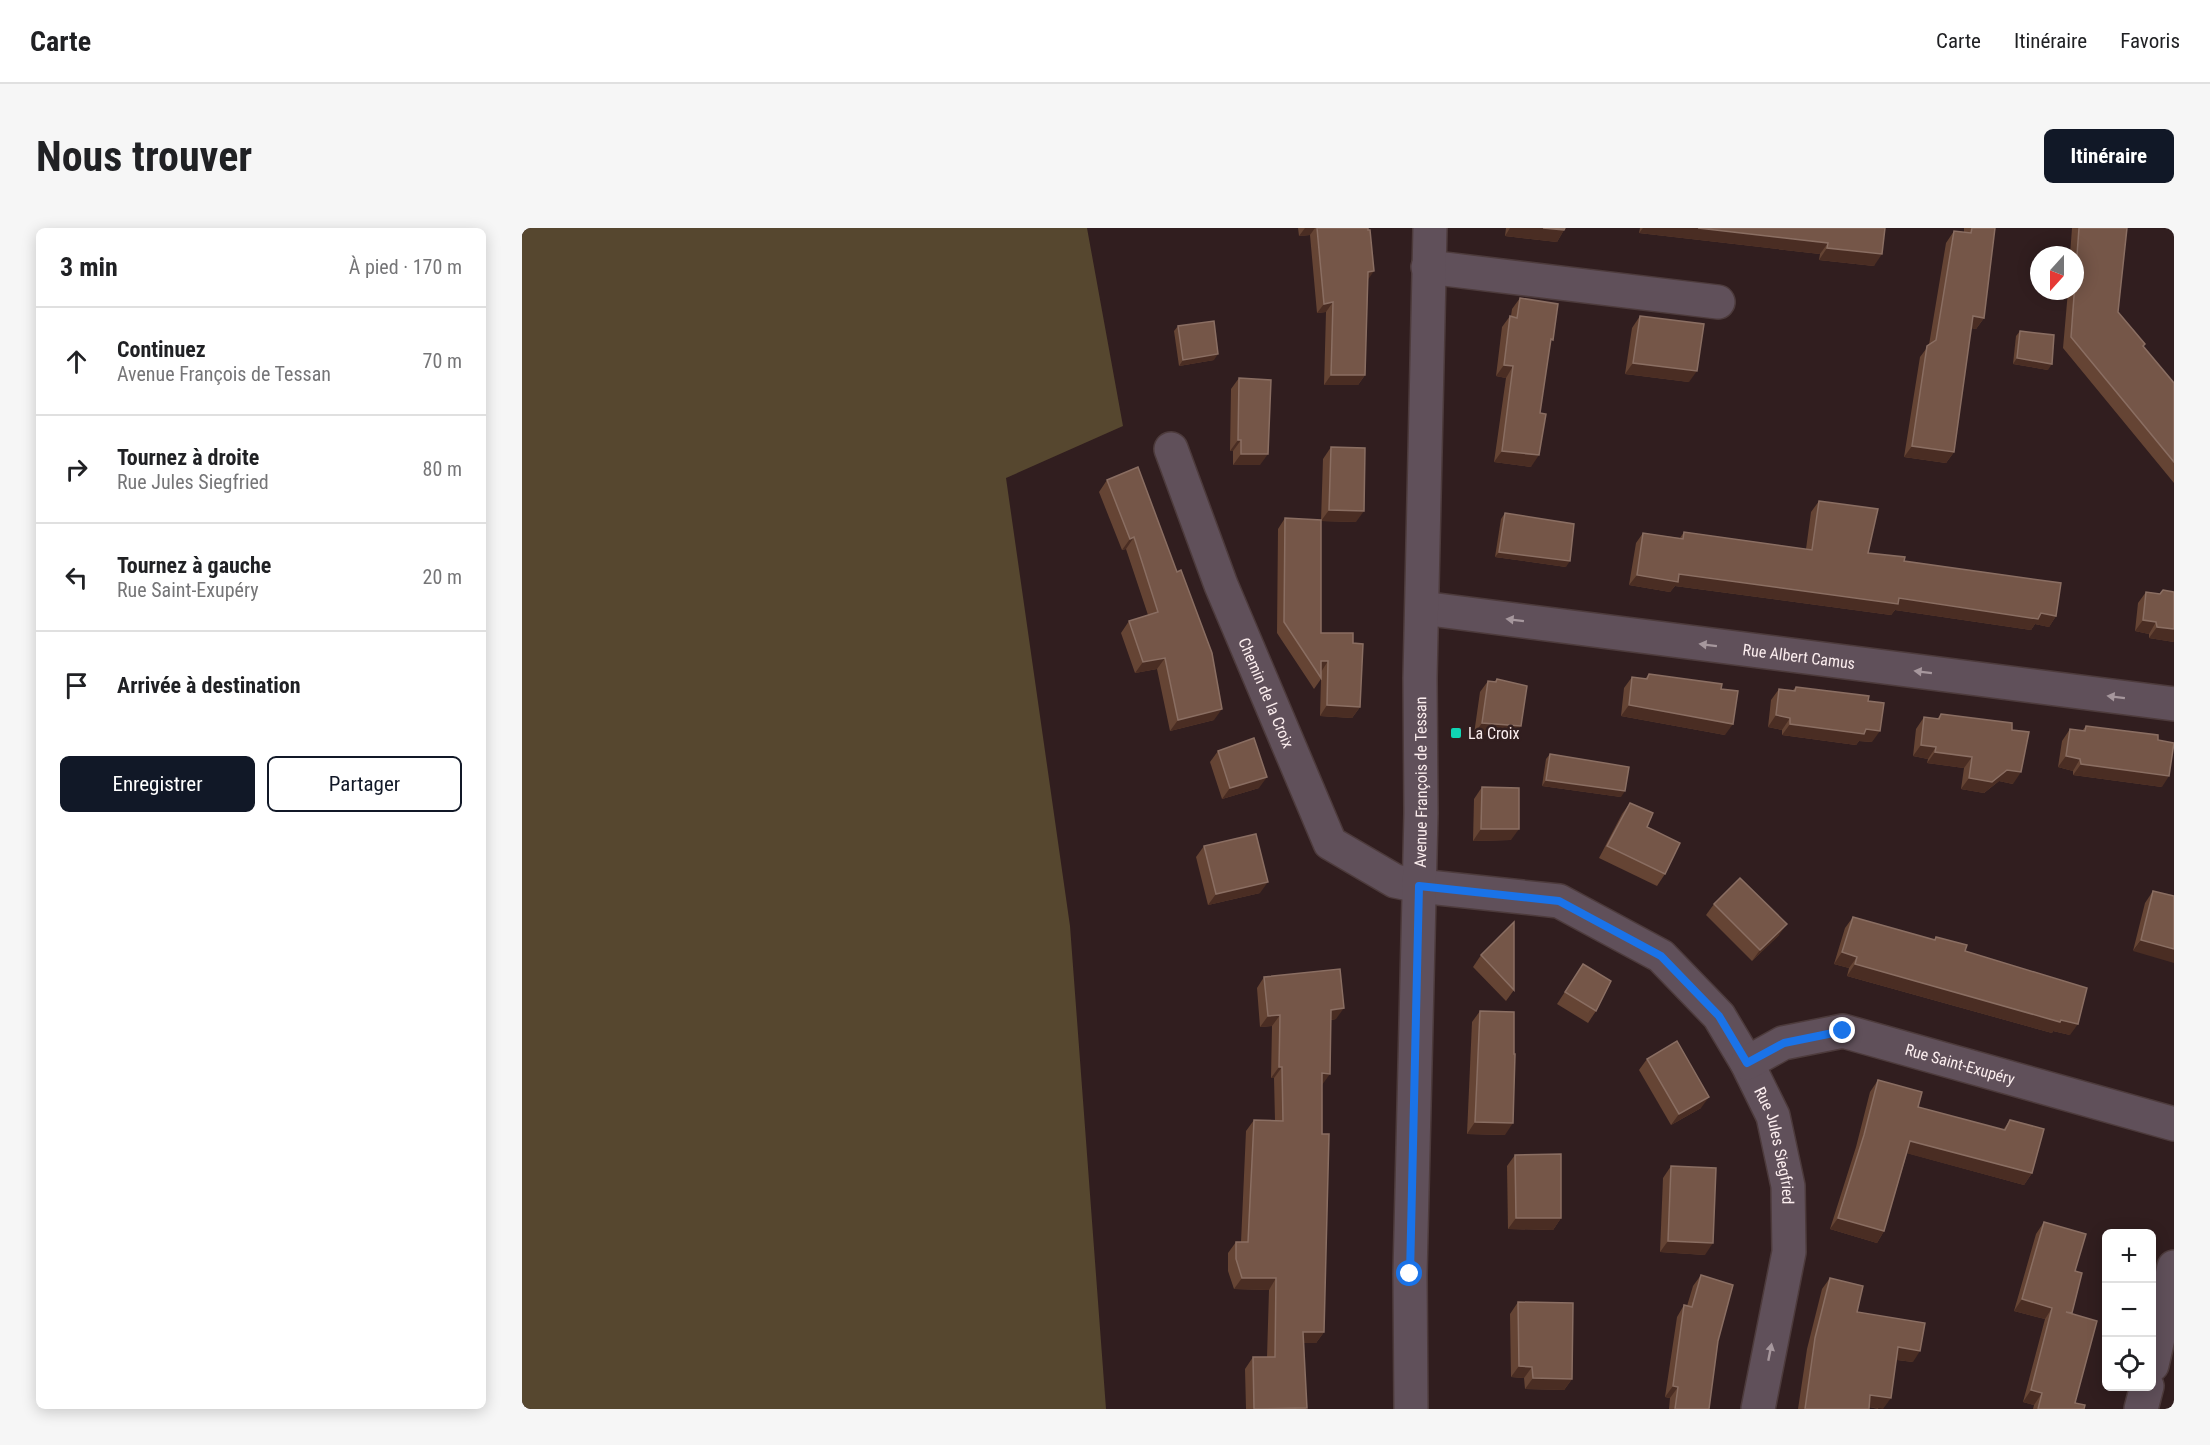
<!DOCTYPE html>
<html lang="fr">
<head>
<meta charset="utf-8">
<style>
	body { margin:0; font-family:"Roboto Condensed",sans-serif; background:#f6f6f6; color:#202124 }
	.controls { position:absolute; right:18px; bottom:18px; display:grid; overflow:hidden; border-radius:9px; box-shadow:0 3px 15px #0003 }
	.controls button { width:54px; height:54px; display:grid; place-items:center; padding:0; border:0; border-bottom:2px solid #e0e0e0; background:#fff; color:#202124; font:30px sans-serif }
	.compass { position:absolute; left:1508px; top:18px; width:54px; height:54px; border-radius:50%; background:#fff; box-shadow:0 3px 15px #0003; rotate:201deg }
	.stop { position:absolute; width:18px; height:18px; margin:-14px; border:4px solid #1a73e8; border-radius:50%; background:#fff }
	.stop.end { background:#1a73e8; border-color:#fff; box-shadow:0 2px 6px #0008 }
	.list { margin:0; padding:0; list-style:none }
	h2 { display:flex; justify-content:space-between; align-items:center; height:78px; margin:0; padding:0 24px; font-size:26px }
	h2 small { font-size:20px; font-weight:400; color:#757577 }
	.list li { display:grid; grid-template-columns:39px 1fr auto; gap:18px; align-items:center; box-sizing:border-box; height:108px; padding:0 24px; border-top:2px solid #e0e0e0 }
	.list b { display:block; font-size:22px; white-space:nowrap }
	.list p { margin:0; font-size:20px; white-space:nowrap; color:#757577 }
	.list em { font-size:20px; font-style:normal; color:#757577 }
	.actions { display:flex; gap:12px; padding:18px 24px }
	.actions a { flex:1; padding:14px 0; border:2px solid #111827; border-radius:9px; text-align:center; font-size:21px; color:#111827 }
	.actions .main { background:#111827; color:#fff }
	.icon { flex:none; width:33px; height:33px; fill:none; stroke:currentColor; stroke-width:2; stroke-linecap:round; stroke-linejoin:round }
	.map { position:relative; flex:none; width:1652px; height:1181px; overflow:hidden; border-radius:9px }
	header { display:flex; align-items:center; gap:36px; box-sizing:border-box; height:84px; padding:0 30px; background:#fff; border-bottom:2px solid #e0e0e0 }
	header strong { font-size:28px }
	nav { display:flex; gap:33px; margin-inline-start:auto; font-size:21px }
	.intro { display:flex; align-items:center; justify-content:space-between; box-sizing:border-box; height:144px; padding:0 36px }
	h1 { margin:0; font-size:42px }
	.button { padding:15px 27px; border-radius:9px; background:#111827; color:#fff; font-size:21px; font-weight:700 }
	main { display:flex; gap:36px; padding:0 36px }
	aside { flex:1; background:#fff; border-radius:9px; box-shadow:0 3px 15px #0003 }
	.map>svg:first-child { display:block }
	.green { fill:#56472f }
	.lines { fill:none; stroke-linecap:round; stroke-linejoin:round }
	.minor-casing { stroke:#4d3b3c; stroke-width:36 }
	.tertiary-casing { stroke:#4d3b3c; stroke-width:36 }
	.minor { stroke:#60505a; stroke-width:33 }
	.tertiary { stroke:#60505a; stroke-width:33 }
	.wall { fill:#654434 }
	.shaded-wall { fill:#4a2d23 }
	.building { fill:#755648; stroke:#8a6e62; stroke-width:1.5 }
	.oneway { fill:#a6979d }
	.route { stroke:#1a73e8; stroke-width:8 }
	.poi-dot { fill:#10d5b4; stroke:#311e1f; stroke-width:2 }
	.labels { text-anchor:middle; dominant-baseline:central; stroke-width:5; stroke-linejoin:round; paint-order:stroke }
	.street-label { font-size:16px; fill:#fbedee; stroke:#311e1f }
	.poi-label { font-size:16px; fill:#fbedee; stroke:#311e1f; text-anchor:start }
</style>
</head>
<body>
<header>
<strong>Carte</strong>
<nav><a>Carte</a><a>Itinéraire</a><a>Favoris</a></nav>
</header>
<div class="intro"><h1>Nous trouver</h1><a class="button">Itinéraire</a></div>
<main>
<aside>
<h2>3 min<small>À pied · 170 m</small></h2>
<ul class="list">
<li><svg class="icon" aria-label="ahead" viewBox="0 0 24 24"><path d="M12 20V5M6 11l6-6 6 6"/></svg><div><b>Continuez</b><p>Avenue François de Tessan</p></div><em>70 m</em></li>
<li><svg class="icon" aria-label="right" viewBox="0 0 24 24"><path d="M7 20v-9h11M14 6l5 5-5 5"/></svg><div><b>Tournez à droite</b><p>Rue Jules Siegfried</p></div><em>80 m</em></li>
<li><svg class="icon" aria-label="left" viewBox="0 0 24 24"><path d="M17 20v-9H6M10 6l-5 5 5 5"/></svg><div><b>Tournez à gauche</b><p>Rue Saint-Exupéry</p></div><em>20 m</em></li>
<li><svg class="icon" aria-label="arrive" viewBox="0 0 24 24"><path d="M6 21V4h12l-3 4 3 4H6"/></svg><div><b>Arrivée à destination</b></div></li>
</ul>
<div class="actions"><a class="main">Enregistrer</a><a>Partager</a></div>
</aside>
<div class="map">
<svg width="1652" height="1181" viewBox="0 0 1652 1181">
	<rect width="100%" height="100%" fill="#311e1f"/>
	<polygon class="green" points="0,0 565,0 601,198 484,250 548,698 584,1181 0,1181"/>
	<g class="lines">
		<g class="minor-casing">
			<g id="minor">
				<polyline points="906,39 1196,74"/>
				<path id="s1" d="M649,221L699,357L808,615L873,653L897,658L1037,673L1139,728L1197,788L1225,835L1251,888L1266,958L1267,1024L1236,1181"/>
				<path id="s2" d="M900,380L1652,476"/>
				<path id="s3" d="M1225,835L1261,815L1321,803L1652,896"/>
				<polyline points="1630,1137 1652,1039"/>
				<polyline points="1619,1181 1625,1158"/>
			</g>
		</g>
		<g class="tertiary-casing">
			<g id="tertiary">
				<path id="s4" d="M889,1181L888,1046L899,585L898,450L908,0"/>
			</g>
		</g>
		<use href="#minor" class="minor"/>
		<use href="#tertiary" class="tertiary"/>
	</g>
	<g class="wall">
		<polygon points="776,0 846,0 846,52 843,147 836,157 802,157 804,84 795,85 788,7 777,8"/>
		<polygon points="984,0 1043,0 1035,14 983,8"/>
		<polygon points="1118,0 1363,0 1352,38 1297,32 1298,26 1117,5"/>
		<polygon points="1442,0 1473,0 1462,90 1454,101 1449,100 1432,224 1424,235 1382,229 1398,129 1407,117 1424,15 1432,3 1442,4"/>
		<polygon points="1550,0 1605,0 1596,84 1621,118 1652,155 1652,255 1541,120 1546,63 1553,63 1553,27 1548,27"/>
		<polygon points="998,70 1028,118 1009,239 972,234 984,150 974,148 980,99 988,88 989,88 990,81"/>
		<polygon points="1118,88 1167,154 1103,146 1110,100"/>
		<polygon points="656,98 692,132 657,138 652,103"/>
		<polygon points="1498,103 1526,142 1491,136 1494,108"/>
		<polygon points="717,150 738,237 711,237 711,223 708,223 709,161"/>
		<polygon points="809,219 834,294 799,293 801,231"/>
		<polygon points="616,239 692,492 648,503 635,441 613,445 599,405 607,393 626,387 604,321 600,322 577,264 585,252"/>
		<polygon points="1297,273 1346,325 1382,333 1534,388 1527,399 1513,396 1509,402 1373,382 1369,387 1153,358 1148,364 1107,357 1114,315 1121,305 1158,310 1162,304 1284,321 1289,284"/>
		<polygon points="983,285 1044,339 973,329 979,291"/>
		<polygon points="763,290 799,405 838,479 830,490 798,488 799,451 792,461 755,405 756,301"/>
		<polygon points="1624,364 1652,414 1627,410 1627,406 1613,403 1616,375"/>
		<polygon points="1127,446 1199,461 1203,507 1099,488 1102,460 1110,449 1123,451"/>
		<polygon points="975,451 991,509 952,506 958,464 966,453 972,454"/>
		<polygon points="1274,459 1346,473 1350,514 1337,513 1334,517 1260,507 1260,502 1246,499 1249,472 1257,461 1271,462"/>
		<polygon points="1419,486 1490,502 1491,556 1477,553 1462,565 1439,561 1442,540 1405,535 1406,531 1391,528 1394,501 1402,489 1415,491"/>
		<polygon points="1564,498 1640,559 1551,547 1551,543 1536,539 1540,513 1548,501 1560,503"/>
		<polygon points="696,523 737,560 700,571 688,534"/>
		<polygon points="1028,526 1099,569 1020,558 1024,531"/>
		<polygon points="960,559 989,612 951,613 952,571"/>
		<polygon points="1108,575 1125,599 1143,646 1135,658 1077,630 1100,586"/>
		<polygon points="682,618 738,665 686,677 674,629"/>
		<polygon points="1631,663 1652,668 1611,723 1623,675"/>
		<polygon points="1192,676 1257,707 1230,733 1184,687"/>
		<polygon points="1331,689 1412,712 1414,709 1443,723 1548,807 1531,803 1530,805 1325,748 1327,740 1312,736 1323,700"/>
		<polygon points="959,727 992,762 984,773 951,739"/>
		<polygon points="1061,736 1074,783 1066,795 1035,776"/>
		<polygon points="742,749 814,791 809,792 800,857 802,1104 794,1115 782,1115 784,1181 724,1181 723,1141 731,1129 745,1129 747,1062 712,1061 706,1043 706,1025 714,1014 719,1014 724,903 732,892 753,893 752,850 749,850 750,798 738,799 735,760"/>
		<polygon points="958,783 983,907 945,906 950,794"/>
		<polygon points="1125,831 1179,880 1149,897 1117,842"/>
		<polygon points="1356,852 1396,879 1481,902 1488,892 1510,945 1502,957 1385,925 1362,1003 1355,1015 1308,1001 1334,919 1348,864"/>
		<polygon points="993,927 1039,990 1031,1002 986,1001 985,938"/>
		<polygon points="1149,938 1183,1027 1138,1024 1141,950"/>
		<polygon points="1522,994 1553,1043 1550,1085 1553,1175 1562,1181 1511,1181 1512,1177 1501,1174 1523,1091 1492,1083 1514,1006"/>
		<polygon points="1179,1047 1196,1113 1187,1181 1147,1181 1148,1170 1143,1169 1155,1089 1162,1077 1165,1078 1171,1058"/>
		<polygon points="1308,1050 1335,1084 1391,1134 1375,1132 1356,1181 1347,1179 1347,1181 1276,1181 1285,1121 1300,1061"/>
		<polygon points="996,1074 1050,1151 1042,1162 1003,1161 1002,1150 989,1149 988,1086"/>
	</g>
	<g class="shaded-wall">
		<polygon points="783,0 793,0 788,7 777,8"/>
		<polygon points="988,0 1021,0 1042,2 1035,14 983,8"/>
		<polygon points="1121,0 1176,0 1306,15 1298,26 1117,5"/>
		<polygon points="1305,20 1360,26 1352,38 1297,32"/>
		<polygon points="852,43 845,53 846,44"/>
		<polygon points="811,74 804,84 795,85 802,76"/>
		<polygon points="1451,88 1462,90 1454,101 1443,99"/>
		<polygon points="696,126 692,132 657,138 661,132"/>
		<polygon points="1495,130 1530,136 1526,142 1491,136"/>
		<polygon points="1111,135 1175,143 1167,154 1103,146"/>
		<polygon points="982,137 991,138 984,150 974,148"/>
		<polygon points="809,147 843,147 836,157 802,157"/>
		<polygon points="716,212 719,212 711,223 708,223"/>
		<polygon points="1390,218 1432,224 1424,235 1382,229"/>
		<polygon points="980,223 1017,227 1009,239 972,234"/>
		<polygon points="719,226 746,226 738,237 711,237"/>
		<polygon points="807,282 842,283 834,294 799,293"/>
		<polygon points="612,309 604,321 600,322 608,311"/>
		<polygon points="977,324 1048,333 1044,339 973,329"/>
		<polygon points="1157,346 1519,385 1534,388 1527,399 1513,396 1509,402 1373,382 1369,387 1153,358 1148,364 1107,357 1115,347"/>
		<polygon points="1621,392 1634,394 1627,406 1613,403"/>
		<polygon points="1635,399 1652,401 1652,414 1627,410"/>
		<polygon points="643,430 635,441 613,445 621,434"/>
		<polygon points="799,433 806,433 799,444"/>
		<polygon points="805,477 838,479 830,490 798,488"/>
		<polygon points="1107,477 1211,496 1203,507 1099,488"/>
		<polygon points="700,481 692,492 648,503 656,492"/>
		<polygon points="1254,487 1268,490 1260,502 1246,499"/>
		<polygon points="960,495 999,498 991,509 952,506"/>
		<polygon points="1268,496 1344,501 1358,503 1350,514 1337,513 1334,517 1260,507"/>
		<polygon points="1399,517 1414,519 1406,531 1391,528"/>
		<polygon points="1413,524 1450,529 1442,540 1405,535"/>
		<polygon points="1544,528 1558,531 1551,543 1536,539"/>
		<polygon points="1559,536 1647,548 1640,559 1551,547"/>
		<polygon points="1485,542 1499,544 1491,556 1477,553 1462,565 1439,561 1447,550"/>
		<polygon points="745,549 737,560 700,571 708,560"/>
		<polygon points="1024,552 1103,563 1099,569 1020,558"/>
		<polygon points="959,601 997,601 989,612 951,613"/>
		<polygon points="746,654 738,665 686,677 694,666"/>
		<polygon points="1265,696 1257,707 1230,733 1238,722"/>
		<polygon points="1619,712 1652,721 1652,735 1611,723"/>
		<polygon points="1320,724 1335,729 1327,740 1312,736"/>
		<polygon points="1333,736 1556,796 1548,807 1531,803 1530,805 1325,748"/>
		<polygon points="822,780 814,791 801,793 809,782"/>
		<polygon points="758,787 750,798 738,799 746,788"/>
		<polygon points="757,839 760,839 752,850 749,850"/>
		<polygon points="800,845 808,846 800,857"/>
		<polygon points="1187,869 1179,880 1149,897 1157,886"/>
		<polygon points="953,894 991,895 983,907 945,906"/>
		<polygon points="1388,913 1510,945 1502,957 1380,924"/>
		<polygon points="994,990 1039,990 1031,1002 986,1001"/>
		<polygon points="1316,990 1362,1003 1355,1015 1308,1001"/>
		<polygon points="1146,1013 1191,1015 1183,1027 1138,1024"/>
		<polygon points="720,1050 754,1050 747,1062 712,1061"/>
		<polygon points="1500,1071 1530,1080 1523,1091 1492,1083"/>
		<polygon points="781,1104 802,1104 794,1115 773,1115"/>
		<polygon points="1376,1119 1398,1123 1391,1134 1368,1131"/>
		<polygon points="997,1138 1010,1139 1002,1150 989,1149"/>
		<polygon points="1011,1150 1050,1151 1042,1162 1003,1161"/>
		<polygon points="1151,1158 1156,1159 1148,1170 1143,1169"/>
		<polygon points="1509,1162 1520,1165 1512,1177 1501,1174"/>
		<polygon points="1348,1167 1369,1170 1361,1181 1340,1178"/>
	</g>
	<g class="building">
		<polygon points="795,0 846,0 846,2 848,2 852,43 846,44 843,147 809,147 811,74 802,76"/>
		<polygon points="1021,0 1043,0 1042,2"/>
		<polygon points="1176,0 1363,0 1360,26 1305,20 1306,15"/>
		<polygon points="1450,0 1473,0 1462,90 1451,88 1432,224 1390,218 1405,118 1414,112 1432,3 1449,5"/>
		<polygon points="1557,0 1605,0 1596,84 1623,116 1621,118 1652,155 1652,234 1549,109"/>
		<polygon points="998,70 1036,76 1031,112 1029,111 1018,185 1024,186 1017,227 980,223 991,138 982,137 988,88 995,90"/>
		<polygon points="1118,88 1182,96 1175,143 1111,135"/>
		<polygon points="692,93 696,126 661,132 656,98"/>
		<polygon points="1498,103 1532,107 1530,136 1495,130"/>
		<polygon points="717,150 749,152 746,226 719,226 719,212 716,212"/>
		<polygon points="809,219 843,220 842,283 807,282"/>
		<polygon points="616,239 655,344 659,342 690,425 700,481 656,492 643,430 621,434 607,393 636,384 612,309 608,311 585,252"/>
		<polygon points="1297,273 1356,281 1346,325 1383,329 1382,333 1539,355 1534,388 1519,385 1516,391 1377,370 1376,376 1157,346 1156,354 1115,347 1121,305 1161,311 1162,304 1290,322"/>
		<polygon points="983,285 1052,296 1048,333 977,324"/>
		<polygon points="763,290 799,292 799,405 831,405 831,415 841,416 838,479 805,477 806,433 799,433 799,450 762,394"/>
		<polygon points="1641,362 1652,364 1652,401 1635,399 1634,394 1621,392 1624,364 1638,366"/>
		<polygon points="1127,446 1200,456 1199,461 1216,463 1211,496 1107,477 1110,449 1125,451"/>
		<polygon points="975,451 1005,458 999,498 960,495 966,453 974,454"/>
		<polygon points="1274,459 1347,468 1346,473 1362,475 1358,503 1344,501 1342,506 1268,496 1268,490 1254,487 1257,461 1273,463"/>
		<polygon points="1419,486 1490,495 1490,502 1507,504 1499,544 1485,542 1470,554 1447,550 1450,529 1413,524 1414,519 1399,517 1402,489 1417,491"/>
		<polygon points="1564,498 1636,507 1636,512 1652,515 1647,548 1559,536 1558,531 1544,528 1548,501 1563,503"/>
		<polygon points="732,510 745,549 708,560 696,523"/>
		<polygon points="1028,526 1107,539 1103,563 1024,552"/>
		<polygon points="960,559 997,560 997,601 959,601"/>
		<polygon points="1108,575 1131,585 1125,599 1158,615 1143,646 1085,618"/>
		<polygon points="734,606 746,654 694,666 682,618"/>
		<polygon points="1218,650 1265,696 1238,722 1192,676"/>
		<polygon points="1631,663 1652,668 1652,721 1619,712"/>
		<polygon points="1331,689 1413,712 1414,709 1445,717 1443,723 1565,760 1556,796 1539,792 1538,794 1333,736 1335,729 1320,724"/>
		<polygon points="992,694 992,762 959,727"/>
		<polygon points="1061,736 1089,753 1074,783 1043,764"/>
		<polygon points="818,741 822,780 809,782 808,846 800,845 800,906 807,906 802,1104 781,1104 785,1180 732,1181 731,1129 753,1129 754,1050 720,1050 714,1031 714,1014 726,1014 732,892 761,893 760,839 757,839 758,787 746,788 742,749"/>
		<polygon points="958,783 992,784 992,826 993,826 991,895 953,894"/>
		<polygon points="1155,813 1187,869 1157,886 1125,831"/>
		<polygon points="1356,852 1400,864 1396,879 1483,902 1488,892 1522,901 1510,945 1388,913 1362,1003 1316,990 1342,907"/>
		<polygon points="1039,926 1039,990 994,990 993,927"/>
		<polygon points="1149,938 1194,940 1191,1015 1146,1013"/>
		<polygon points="1522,994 1564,1006 1553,1043 1560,1045 1550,1085 1544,1084 1575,1093 1553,1175 1563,1177 1562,1181 1516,1181 1520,1165 1509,1162 1530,1080 1500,1071"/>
		<polygon points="1179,1047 1211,1057 1196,1113 1187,1181 1153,1181 1156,1159 1151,1158 1162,1077 1170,1079"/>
		<polygon points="1308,1050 1341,1058 1335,1084 1403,1095 1398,1123 1376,1119 1369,1170 1348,1167 1347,1181 1283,1181 1293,1110"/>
		<polygon points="996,1074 1051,1075 1050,1151 1011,1150 1010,1139 997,1138"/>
	</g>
	<defs><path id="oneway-solid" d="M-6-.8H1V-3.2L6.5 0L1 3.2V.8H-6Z" transform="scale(1.5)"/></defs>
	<g class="oneway">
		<use href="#oneway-solid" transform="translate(993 392) rotate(-173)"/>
		<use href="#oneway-solid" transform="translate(1186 417) rotate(-173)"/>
		<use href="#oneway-solid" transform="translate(1401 444) rotate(-173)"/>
		<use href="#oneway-solid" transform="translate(1594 469) rotate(-173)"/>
		<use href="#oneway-solid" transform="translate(1248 1124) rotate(-79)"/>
	</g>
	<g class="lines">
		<polyline class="route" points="888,1046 897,658 1037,673 1139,728 1197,788 1225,835 1262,815 1321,803"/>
	</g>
	<rect class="poi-dot" x="928" y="499" width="12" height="12" rx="3"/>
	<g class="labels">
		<g class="street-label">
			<text stroke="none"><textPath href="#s2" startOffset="380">Rue Albert Camus</textPath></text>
			<text stroke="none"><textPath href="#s1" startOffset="262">Chemin de la Croix</textPath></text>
			<text stroke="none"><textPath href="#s4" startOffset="627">Avenue François de Tessan</textPath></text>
			<text stroke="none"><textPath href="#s3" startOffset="224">Rue Saint-Exupéry</textPath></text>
			<text stroke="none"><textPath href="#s1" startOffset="1008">Rue Jules Siegfried</textPath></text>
		</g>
		<g class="poi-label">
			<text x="946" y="505">La Croix</text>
		</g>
	</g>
</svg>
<div class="controls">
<button>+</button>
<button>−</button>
<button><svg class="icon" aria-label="locate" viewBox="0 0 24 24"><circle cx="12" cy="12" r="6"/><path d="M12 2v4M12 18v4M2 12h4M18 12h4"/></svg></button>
</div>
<svg class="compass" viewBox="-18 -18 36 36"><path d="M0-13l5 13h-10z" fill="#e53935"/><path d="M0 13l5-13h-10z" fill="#757577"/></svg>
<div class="stop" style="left:888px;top:1046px"></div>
<div class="stop end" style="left:1321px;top:803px"></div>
</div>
</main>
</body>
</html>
